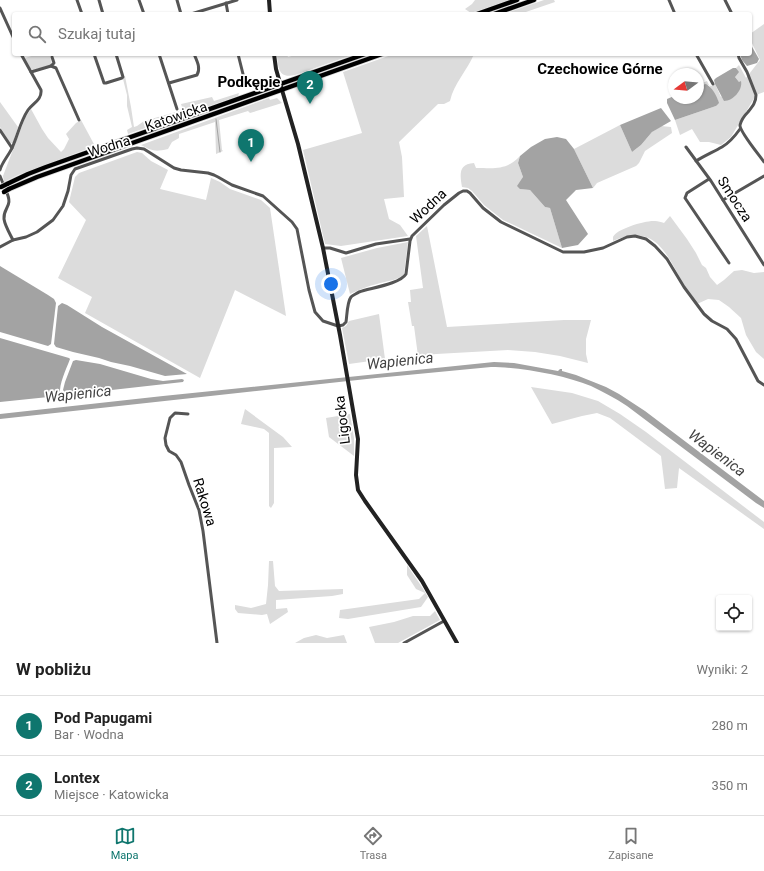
<!DOCTYPE html>
<html lang="pl">
<head>
<meta charset="utf-8">
<style>
	body { margin:0; font-family:Roboto,sans-serif; background:#f6f6f6; color:#222 }
	.controls { position:absolute; right:12px; bottom:12px; display:grid; overflow:hidden; border-radius:4px; box-shadow:0 1px 3px #0004 }
	.controls button { width:36px; height:36px; display:grid; place-items:center; padding:0; border:0; border-bottom:1px solid #e0e0e0; background:#fff; color:#222; font:20px sans-serif }
	.compass { position:absolute; left:668px; top:68px; width:36px; height:36px; border-radius:50%; background:#fff; box-shadow:0 1px 3px #0004; rotate:254deg }
	.you { position:absolute; left:331px; top:284px; width:14px; height:14px; margin:-10px; border:3px solid #fff; border-radius:50%; background:#1a73e8; box-shadow:0 0 0 6px #1a73e833 }
	.badge { display:grid; place-items:center; width:26px; height:26px; border-radius:50%; background:#0f766e; color:#fff; font-size:13px; font-weight:700 }
	.pin { position:absolute; translate:-50% -33px; filter:drop-shadow(0 1px 2px #0008) }
	.pin::after { content:''; position:absolute; top:21px; width:14px; height:12px; background:inherit; clip-path:polygon(0 0,100% 0,50% 100%) }
	.list { margin:0; padding:0; list-style:none }
	h2 { display:flex; justify-content:space-between; align-items:center; height:52px; margin:0; padding:0 16px; font-size:17px }
	h2 small { font-size:13px; font-weight:400; color:#767676 }
	.list li { display:grid; grid-template-columns:26px 1fr auto; gap:12px; align-items:center; box-sizing:border-box; height:60px; padding:0 16px; border-top:1px solid #e0e0e0 }
	.list b { display:block; font-size:15px; white-space:nowrap }
	.list p { margin:0; font-size:13px; white-space:nowrap; color:#767676 }
	.list em { font-size:13px; font-style:normal; color:#767676 }
	.icon { flex:none; width:22px; height:22px; fill:none; stroke:currentColor; stroke-width:2; stroke-linecap:round; stroke-linejoin:round }
	.map { position:relative; flex:none; width:764px; height:643px; overflow:hidden }
	.search { position:absolute; background:#fff; box-shadow:0 1px 3px #0004; left:12px; right:12px; top:12px; height:44px; display:flex; align-items:center; gap:10px; box-sizing:border-box; padding:0 14px; border-radius:4px; color:#767676; font-size:15px }
	.sheet { height:172px; background:#fff }
	nav { display:flex; justify-content:space-around; align-items:center; box-sizing:border-box; height:56px; border-top:1px solid #e0e0e0; background:#fff; font-size:11px; color:#767676 }
	nav a { display:grid; justify-items:center; gap:2px }
	nav .on { color:#0f766e }
	.map>svg:first-child { display:block }
	.green { fill:#dcdcdc }
	.water { fill:#a3a3a3 }
	.lines { fill:none; stroke-linecap:round; stroke-linejoin:round }
	.stream { stroke:#a3a3a3; stroke-width:1 }
	.primary-casing { stroke:#dbdbdb; stroke-width:6 }
	.street { stroke:#555; stroke-width:3 }
	.secondary { stroke:#222; stroke-width:4 }
	.primary { stroke:#000; stroke-width:4.5 }
	.primary-bridge-casing { stroke:#dbdbdb; stroke-width:6; stroke-linecap:butt }
	.primary-bridge { stroke:#000; stroke-width:4.5 }
	.labels { text-anchor:middle; dominant-baseline:central; stroke-width:3.5; stroke-linejoin:round; paint-order:stroke }
	.street-label { font-size:14px; fill:#000; stroke:#fff }
	.neighbourhood-label { font-size:15px; font-weight:bold; fill:#000; stroke:#fff }
	.water-label { font-size:15px; font-style:italic; fill:#444; stroke:#fff }
</style>
</head>
<body>
<div class="map">
<svg width="764" height="643" viewBox="0 0 764 643">
	<rect width="100%" height="100%" fill="#fff"/>
	<g class="green">
		<polygon points="475,0 509,0 471,13 465,9 472,4"/>
		<polygon points="544,0 554,0 555,2 520,14 504,14"/>
		<polygon points="764,24 764,92 756,95 731,137 721,145 709,142 700,142 692,129 680,135 675,120 716,106 718,100 709,85 698,86 698,85 707,81 709,85 711,86 715,84 721,97 739,82 735,77 737,69 736,68 739,65 746,78 760,60 750,39 750,34"/>
		<polygon points="38,54 52,54 52,55 50,56 52,64 51,65 33,70 30,68 25,58"/>
		<path d="M277,54H287L288,57L299,54H355L295,75C278,79 278,67 277,54Z"/>
		<path d="M394,54H474C467,71 454,83 450,101L444,104H438L399,142L402,157L404,197L384,199L389,219L400,225L408,236L341,246L325,244L303,150L362,133L343,72Z"/>
		<polygon points="125,76 131,107 134,127 137,126 144,121 183,110 181,104 212,97 214,101 239,93 238,96 128,134 127,130 132,127 127,106 127,95 123,79"/>
		<path d="M269,98L270,100L277,98L282,103L250,113L248,111L219,120L222,150L223,151L216,154L215,122L179,134V138L172,142L168,149C155,152 152,151 141,145Z"/>
		<polygon points="0,102 18,127 13,143 10,143 0,127"/>
		<polygon points="31,109 42,129 48,138 61,152 64,149 69,139 66,134 76,123 81,120 95,146 18,175 4,182 3,176 25,118"/>
		<polygon points="620,125 632,152 641,145 652,132 661,126 671,127 672,133 645,151 639,163 636,166 597,183 593,188 574,149"/>
		<polygon points="137,152 142,153 151,161 168,170 160,189 206,200 211,178 220,182 230,189 261,200 270,208 286,316 235,290 200,378 85,313 92,297 58,278 86,220 69,202 75,177 79,173"/>
		<path d="M520,156L518,163L523,177L520,189L530,190L545,207L550,208L562,248L503,220L484,205L472,191L468,188L462,187C460,175 458,164 474,163L476,168C494,168 506,171 520,156Z"/>
		<path d="M670,216L687,239L696,253L702,265L706,268L710,277L717,285L724,280L734,271L742,270L754,273L764,272V359L756,352L746,335L741,318L729,307L719,300L708,299L697,304C693,297 688,290 683,283C674,268 664,243 646,237C634,233 624,236 613,241C613,239 613,238 613,237C616,229 646,220 655,221C658,221 661,222 664,223Z"/>
		<polygon points="427,226 447,327 564,320 591,320 586,339 586,354 588,363 560,356 535,352 508,350 436,354 418,356 414,326 412,326 408,302 411,302 410,290 423,288 416,236"/>
		<path d="M408,242L404,274C398,281 385,281 377,284C368,286 359,290 350,294L341,258L377,248Z"/>
		<polygon points="379,314 385,359 349,364 342,328 346,326 349,321"/>
		<polygon points="531,387 572,393 598,401 620,414 646,432 764,522 764,529 679,468 677,488 665,489 661,456 610,418 597,413 582,416 552,424"/>
		<polygon points="245,409 283,437 292,447 274,448 274,503 271,508 269,506 269,433 264,429 241,424"/>
		<polygon points="350,414 354,438 354,456 329,437 326,418"/>
		<polygon points="269,561 273,561 275,586 279,591 343,589 343,594 332,596 276,600 276,609 287,608 288,612 270,624 267,614 262,615 238,613 235,609 235,605 251,608 266,604 268,585"/>
		<path d="M407,565C414,576 422,586 428,597L421,607L348,619L339,618L340,610L419,599L425,593L416,589L407,575Z"/>
		<polygon points="435,611 440,620 398,643 375,643 369,627 394,622 413,616 430,616"/>
		<polygon points="316,635 327,638 344,635 347,643 295,643 304,638"/>
	</g>
	<g class="water">
		<polygon points="751,45 759,59 757,63 747,66 742,60 740,54 750,54"/>
		<path d="M733,68H736L739,72L735,77L739,82L741,81C743,90 733,101 724,101L715,84L714,80L716,78Z"/>
		<path d="M706,84C712,87 717,96 719,103L716,106L675,120L667,103V99L674,96V98H698V86Z"/>
		<polygon points="661,108 671,121 652,132 641,145 632,152 620,125"/>
		<polygon points="557,137 566,139 574,149 593,188 576,190 566,200 588,234 578,245 562,248 550,208 545,207 530,190 520,189 517,186 523,177 518,163 520,156 531,147 545,139"/>
		<polygon points="0,266 48,295 54,299 56,303 51,344 48,346 0,332"/>
		<polygon points="62,303 67,305 102,327 187,374 165,376 130,366 111,362 99,358 73,352 56,347 54,344 58,306"/>
		<path d="M0,338L69,358L70,359C66,370 59,383 60,395L58,396L0,402Z"/>
		<polygon points="76,360 100,364 151,379 163,381 182,379 184,380 183,382 67,395 63,390 65,382 73,361"/>
		<path d="M494,362L514,363L558,371L560,369H562V371L576,375L606,387L619,394L645,411L764,501V508L756,503L627,406C615,398 603,392 591,386C564,375 520,367 491,367L376,378L0,419V414L163,396Z"/>
	</g>
	<g class="lines">
		<polyline class="stream" points="216,119 220,152"/>
		<g class="primary-casing">
			<g id="primary">
				<polyline points="477,14 517,0"/>
				<polyline points="494,14 534,0"/>
				<polyline points="7,184 28,174 46,167 365,54"/>
				<polyline points="9,189 37,177 382,54"/>
			</g>
		</g>
		<g class="street">
			<polyline points="77,0 82,14"/>
			<polyline points="99,0 103,14"/>
			<polyline points="139,0 144,14"/>
			<polyline points="177,0 181,14"/>
			<polyline points="669,0 675,14"/>
			<polyline points="725,0 732,14"/>
			<polyline points="226,3 228,14"/>
			<polyline points="0,8 14,39"/>
			<polyline points="191,14 237,0"/>
			<polyline points="94,54 103,80 104,83 106,83 122,78 123,77 116,54"/>
			<polyline points="159,54 177,109"/>
			<polyline points="238,54 244,78"/>
			<polyline points="696,54 713,84"/>
			<path d="M738,54L739,58L747,72L756,95C756,102 753,106 748,112C745,115 741,121 740,125C739,131 760,156 764,162"/>
			<polyline points="51,66 54,63 52,57"/>
			<polyline points="31,72 51,66 56,68 79,120"/>
			<path d="M169,83L197,75C201,68 197,61 194,54"/>
			<polyline points="0,130 12,148"/>
			<polyline points="686,147 711,181 764,265"/>
			<path d="M696,161C704,156 713,152 722,147C729,143 735,136 740,129"/>
			<path d="M0,170C2,162 9,155 12,148C18,135 20,122 28,110C33,103 42,100 41,90L21,54"/>
			<polyline points="0,176 4,186"/>
			<polyline points="709,179 687,193 685,198 729,263"/>
			<path d="M6,191C14,207 3,207 4,219C5,226 10,234 13,240"/>
			<polyline points="723,200 764,176"/>
			<path d="M0,247L13,240L26,237L37,232L53,220L63,206L68,191L71,175L75,169L132,149L137,148L144,149L174,168L181,170L208,173L214,175L218,177L232,185L263,196L292,222L297,229L309,290L315,312L323,321L338,326L343,325L346,322C347,316 347,302 351,297C353,295 356,294 359,292C370,288 400,284 406,274L410,241L412,236L444,205L459,193L463,191H467L470,193L483,208L501,222L563,252H584L603,248L627,237L635,236L646,239L655,246L667,259L684,287L704,314L712,321L727,329L736,339L758,381L764,385"/>
			<polyline points="323,248 330,248 346,253 376,244 410,239"/>
			<polyline points="188,414 175,413 170,418 165,438 166,445 169,451 176,455 181,462 189,485 199,510 203,531 217,643"/>
			<polyline points="404,643 444,621"/>
		</g>
		<g class="secondary">
			<polyline points="269,0 270,14"/>
			<polyline points="274,54 276,69 282,90 298,144 323,248 340,335 358,439 356,475 358,490 365,501 422,581 457,643"/>
		</g>
		<use href="#primary" class="primary"/>
		<g class="primary-bridge-casing">
			<g id="primary-bridge">
				<polyline points="1,187 7,184"/>
				<polyline points="4,192 9,189"/>
			</g>
		</g>
		<use href="#primary-bridge" class="primary-bridge"/>
	</g>
	<g class="labels">
		<g class="street-label">
			<text transform="translate(176 116) rotate(-19)">Katowicka</text>
			<text transform="translate(109 146) rotate(-17)">Wodna</text>
			<text transform="translate(735 199) rotate(57)">Smocza</text>
			<text transform="translate(428 206) rotate(-43)">Wodna</text>
			<text transform="translate(342 420) rotate(-97)">Ligocka</text>
			<text transform="translate(205 502) rotate(73)">Rakowa</text>
		</g>
		<g class="neighbourhood-label">
			<text x="600" y="69">Czechowice Górne</text>
			<text x="249" y="82">Podkępie</text>
		</g>
		<g class="water-label">
			<text transform="translate(400 361) rotate(-6)">Wapienica</text>
			<text transform="translate(78 394) rotate(-6)">Wapienica</text>
			<text transform="translate(717 453) rotate(37)">Wapienica</text>
		</g>
	</g>
</svg>
<div class="controls">
<button><svg class="icon" aria-label="locate" viewBox="0 0 24 24"><circle cx="12" cy="12" r="6"/><path d="M12 2v4M12 18v4M2 12h4M18 12h4"/></svg></button>
</div>
<svg class="compass" viewBox="-18 -18 36 36"><path d="M0-13l5 13h-10z" fill="#e53935"/><path d="M0 13l5-13h-10z" fill="#767676"/></svg>
<div class="you"></div>
<div class="pin badge" style="left:251px;top:162px">1</div>
<div class="pin badge" style="left:310px;top:104px">2</div>
<div class="search"><svg class="icon" aria-label="search" viewBox="0 0 24 24"><circle cx="10" cy="10" r="6"/><path d="M15 15l6 6"/></svg>Szukaj tutaj</div>
</div>
<section class="sheet">
<h2>W pobliżu<small>Wyniki: 2</small></h2>
<ul class="list">
<li><span class="badge">1</span><div><b>Pod Papugami</b><p>Bar · Wodna</p></div><em>280 m</em></li>
<li><span class="badge">2</span><div><b>Lontex</b><p>Miejsce · Katowicka</p></div><em>350 m</em></li>
</ul>
</section>
<nav>
<a class="on"><svg class="icon" aria-label="map" viewBox="0 0 24 24"><path d="M3 6l6-2 6 2 6-2v14l-6 2-6-2-6 2zM9 4v14M15 6v14"/></svg>Mapa</a>
<a><svg class="icon" aria-label="directions" viewBox="0 0 24 24"><path d="M12 3l9 9-9 9-9-9zM9 14v-3h6M13 9l2 2-2 2"/></svg>Trasa</a>
<a><svg class="icon" aria-label="saved" viewBox="0 0 24 24"><path d="M7 4h10v16l-5-4-5 4z"/></svg>Zapisane</a>
</nav>
</body>
</html>
